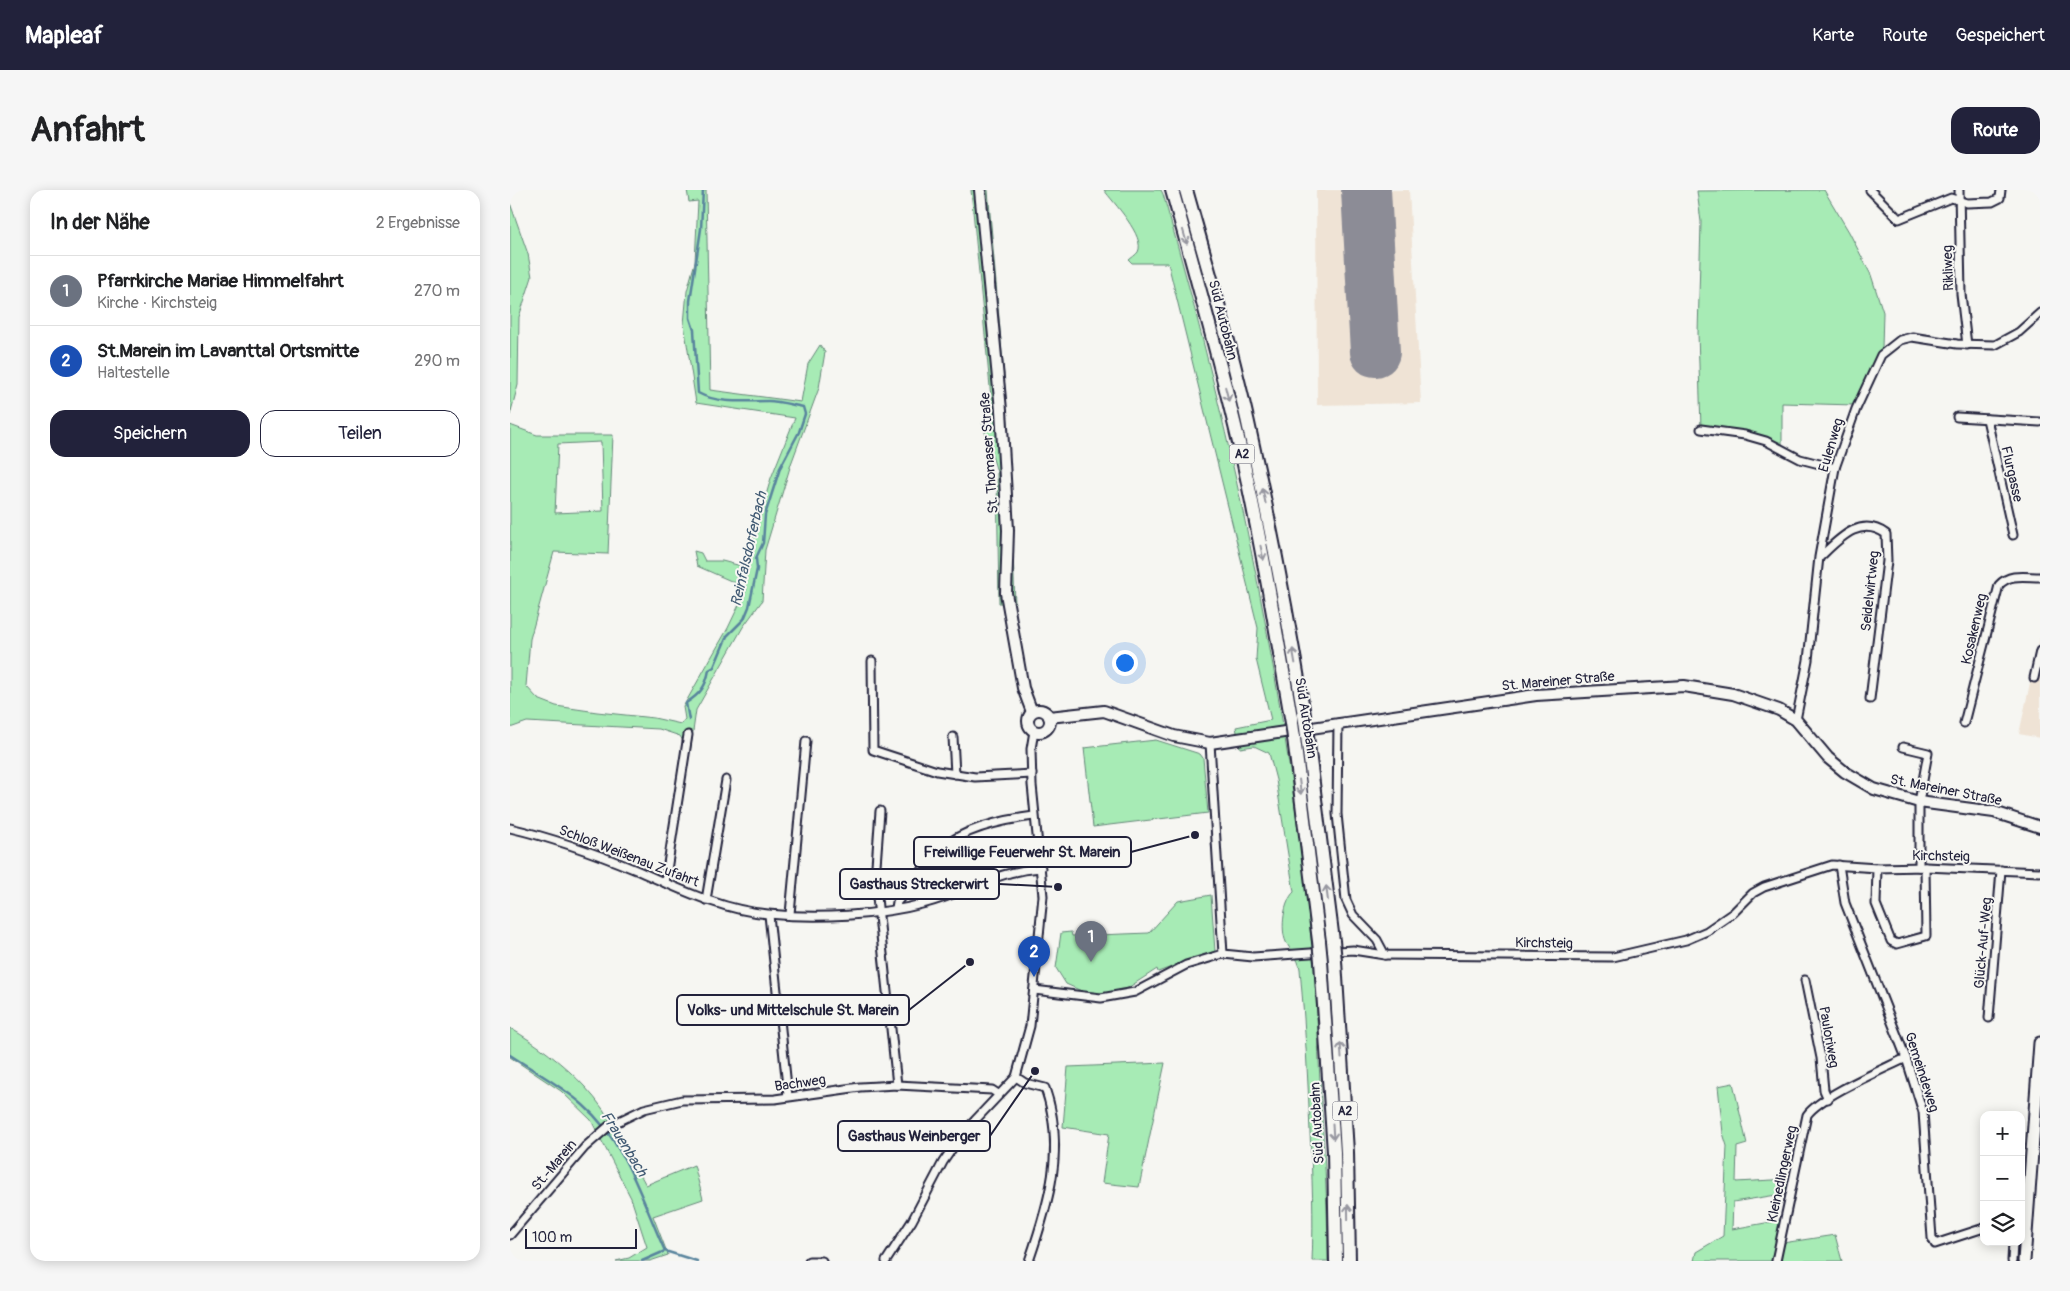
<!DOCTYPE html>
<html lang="de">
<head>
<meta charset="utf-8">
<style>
	body { margin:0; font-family:Pangolin,sans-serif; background:#f6f6f6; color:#202124 }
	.controls { position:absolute; right:15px; bottom:15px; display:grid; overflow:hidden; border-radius:10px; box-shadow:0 2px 12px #0003 }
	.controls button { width:45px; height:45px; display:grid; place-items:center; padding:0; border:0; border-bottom:1px solid #e0e0e0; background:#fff; color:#202124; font:25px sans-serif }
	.scale { position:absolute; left:15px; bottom:12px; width:112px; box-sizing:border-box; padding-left:5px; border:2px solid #22223b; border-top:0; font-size:14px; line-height:18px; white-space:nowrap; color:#22223b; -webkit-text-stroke:4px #f6f6f2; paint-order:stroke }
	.you { position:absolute; left:614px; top:472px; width:18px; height:18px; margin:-12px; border:4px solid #fff; border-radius:50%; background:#1a73e8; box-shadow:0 0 0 8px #1a73e833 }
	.badge { display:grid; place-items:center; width:32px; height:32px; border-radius:50%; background:#22223b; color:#fff; font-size:16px; font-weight:700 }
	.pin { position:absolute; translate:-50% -41px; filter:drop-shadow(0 1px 2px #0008) }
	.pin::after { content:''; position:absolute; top:26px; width:18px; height:15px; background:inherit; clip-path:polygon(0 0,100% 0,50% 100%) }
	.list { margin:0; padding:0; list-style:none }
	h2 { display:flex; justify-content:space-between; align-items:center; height:65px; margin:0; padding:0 20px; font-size:21px }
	h2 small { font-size:16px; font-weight:400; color:#757577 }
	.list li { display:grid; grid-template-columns:32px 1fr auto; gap:15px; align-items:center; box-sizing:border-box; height:70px; padding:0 20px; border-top:1px solid #e0e0e0 }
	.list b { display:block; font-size:19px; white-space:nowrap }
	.list p { margin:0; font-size:16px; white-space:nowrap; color:#757577 }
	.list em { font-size:16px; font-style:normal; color:#757577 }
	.actions { display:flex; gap:10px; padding:15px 20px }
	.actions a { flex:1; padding:11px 0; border:1px solid #22223b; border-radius:15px; text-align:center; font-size:18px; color:#22223b }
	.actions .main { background:#22223b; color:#fff }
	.icon { flex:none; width:28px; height:28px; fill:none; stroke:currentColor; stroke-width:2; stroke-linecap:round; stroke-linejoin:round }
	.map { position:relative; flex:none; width:1530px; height:1071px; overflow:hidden; border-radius:15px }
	header { display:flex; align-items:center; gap:30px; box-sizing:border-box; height:70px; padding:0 25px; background:#22223b; color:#fff }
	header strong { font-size:24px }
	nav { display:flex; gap:28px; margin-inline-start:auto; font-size:18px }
	.intro { display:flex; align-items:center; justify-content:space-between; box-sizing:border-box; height:120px; padding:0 30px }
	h1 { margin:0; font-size:35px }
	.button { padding:12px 22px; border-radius:15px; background:#22223b; color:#fff; font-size:18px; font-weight:700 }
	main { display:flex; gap:30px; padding:0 30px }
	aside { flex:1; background:#fff; border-radius:15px; box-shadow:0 2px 12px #0003 }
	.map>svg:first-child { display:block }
	.built { fill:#efe3d5 }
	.green { fill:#a7ebb5; stroke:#648678; fill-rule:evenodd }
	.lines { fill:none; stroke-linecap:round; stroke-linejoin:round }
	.stream { stroke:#59849d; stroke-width:2.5 }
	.runway { stroke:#8c8c96; stroke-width:50 }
	.minor-casing { stroke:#22223b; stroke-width:11 }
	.secondary-casing { stroke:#22223b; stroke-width:14 }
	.primary-casing { stroke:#22223b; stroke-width:15 }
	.motorway-casing { stroke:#22223b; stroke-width:16 }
	.minor { stroke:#f6f6f2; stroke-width:7 }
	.secondary { stroke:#f6f6f2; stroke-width:10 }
	.primary { stroke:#f6f6f2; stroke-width:11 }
	.motorway { stroke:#f6f6f2; stroke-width:12 }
	.motorway-bridge-casing { stroke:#22223b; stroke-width:16; stroke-linecap:butt }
	.motorway-bridge { stroke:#f6f6f2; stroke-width:12 }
	.oneway { stroke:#9797a0 }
	.labels { text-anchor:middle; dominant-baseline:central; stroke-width:4; stroke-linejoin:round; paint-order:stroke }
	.shield { fill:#f6f6f2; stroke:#626272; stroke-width:1 }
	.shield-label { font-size:12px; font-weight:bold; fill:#22223b }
	.street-label { font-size:14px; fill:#22223b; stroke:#f6f6f2 }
	.water-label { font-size:15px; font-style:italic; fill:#425b74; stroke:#f6f6f2 }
	.leader { fill:none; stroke:#22223b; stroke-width:2 }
	.callout-dot { fill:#22223b; stroke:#f6f6f2; stroke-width:2 }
	.callout { fill:#f6f6f2; stroke:#22223b; stroke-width:2 }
	.callout-label { font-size:15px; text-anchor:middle; font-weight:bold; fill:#22223b }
</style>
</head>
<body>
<header>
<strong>Mapleaf</strong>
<nav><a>Karte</a><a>Route</a><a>Gespeichert</a></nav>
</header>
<div class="intro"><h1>Anfahrt</h1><a class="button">Route</a></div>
<main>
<aside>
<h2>In der Nähe<small>2 Ergebnisse</small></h2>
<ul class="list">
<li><span class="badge" style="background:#6b7280">1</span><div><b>Pfarrkirche Mariae Himmelfahrt</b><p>Kirche · Kirchsteig</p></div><em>270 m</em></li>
<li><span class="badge" style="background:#1a4fb4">2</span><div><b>St.Marein im Lavanttal Ortsmitte</b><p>Haltestelle</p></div><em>290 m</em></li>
</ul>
<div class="actions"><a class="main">Speichern</a><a>Teilen</a></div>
</aside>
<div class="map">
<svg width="1530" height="1071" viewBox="0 0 1530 1071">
	<rect width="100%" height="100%" fill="#f6f6f2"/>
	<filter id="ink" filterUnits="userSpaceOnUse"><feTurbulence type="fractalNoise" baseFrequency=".02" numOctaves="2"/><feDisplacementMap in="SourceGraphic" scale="10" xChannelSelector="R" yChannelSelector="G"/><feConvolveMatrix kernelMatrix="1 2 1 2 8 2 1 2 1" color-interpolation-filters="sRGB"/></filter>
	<g filter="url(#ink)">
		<g class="built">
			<polygon points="806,0 899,0 911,213 807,215"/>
			<polygon points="1530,447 1530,548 1509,544"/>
		</g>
		<g class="green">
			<path d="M177,0H196L200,200L291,212L298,174L310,155L315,162L309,198L281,274L255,360L252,411L233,437L186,520L180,563L170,546L149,539L17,532L0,538V235L27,245H103L98,364L44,362L20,449L16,496L28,509L46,516L87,522L144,528L171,534L175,529L173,517L218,438L237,398L187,376L184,361L191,363L195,371H212L239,378L237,371L261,288L285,228L186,213L174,134L177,101L185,72L188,11L179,12ZM91,252L93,321L45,323L48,254Z"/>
			<polygon points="461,0 478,0 498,233 505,414 489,413 487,282 472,232 483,228"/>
			<path d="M594,0H651L653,4C726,257 779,515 804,778C807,815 808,854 810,892C813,951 818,1011 818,1071H802C804,1028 802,985 800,942C798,887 795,833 790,779C789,769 780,760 776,752C770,739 774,711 784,702L766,590L759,563L744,556L730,558L726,537L761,530L746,469L748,438L658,73H622L619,70C621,68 626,65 628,62C636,47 603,12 594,0Z"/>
			<polygon points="1314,0 1339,42 1361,85 1373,122 1372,158 1345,215 1272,213 1272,257 1251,248 1191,239 1188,143 1191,32 1187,1"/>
			<polygon points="0,13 18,64 22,87 9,127 8,195 0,225"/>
			<polygon points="646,550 690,564 693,568 698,623 583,637 574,558"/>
			<polygon points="701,705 705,761 648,782 647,779 610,803 578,804 556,794 546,778 551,743 561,742 562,746 639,743 668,711"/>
			<path d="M0,838C27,854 54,874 75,897C101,924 117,962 136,995L184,975L193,1009L143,1026L158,1065L140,1071H106L119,1068L137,1057L121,1008L81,930L51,901L0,867Z"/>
			<polygon points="655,873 629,997 592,993 599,944 553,937 558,877"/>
			<polygon points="1223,893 1237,954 1227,957 1226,992 1281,989 1279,1003 1223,1012 1222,1039 1272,1030 1266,1054 1325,1045 1332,1071 1184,1071 1186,1062 1213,1046 1217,956 1213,943 1208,896"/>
		</g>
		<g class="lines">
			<g class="stream">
				<path d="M179,530L176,513C190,504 196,497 199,480L204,477L217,446L234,429L239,417L247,379L246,368L253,353L255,325L270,278L289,242L295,224L293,217C282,215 269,211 258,211C236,211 208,214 188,203L184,140L180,128V111L191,39L193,0"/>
				<path d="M0,865C24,881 52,896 73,915C116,952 132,1011 155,1061"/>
				<polyline points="132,1071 155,1061 187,1071"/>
			</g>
			<polyline class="runway" points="856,0 865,162"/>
			<g class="minor-casing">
				<g id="minor">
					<polyline points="1360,0 1389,29 1441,8 1457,13 1482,12 1490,8 1491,0"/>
					<polyline points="1449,0 1451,104 1457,155"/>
					<polyline points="1447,227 1530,232"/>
					<polyline points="1477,229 1503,345"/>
					<polyline points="1191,239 1235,245 1256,251 1290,269 1325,278"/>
					<path d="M1310,367C1329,349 1350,325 1376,344L1377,371L1360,509"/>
					<polyline points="362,471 363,560 427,581 465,587 522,584"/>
					<polyline points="1524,488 1530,461"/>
					<polyline points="1286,530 1298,470 1309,367 1325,278 1346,219 1371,165 1390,150 1402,147 1447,154 1485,155 1509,142 1530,123"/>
					<polyline points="828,533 827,624 836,710 843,725 867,750 875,765"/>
					<path d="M1454,533L1489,395C1500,383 1515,387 1530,387"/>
					<polyline points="443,547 445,584"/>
					<polyline points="700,553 713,764"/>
					<polyline points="1393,557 1418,563 1409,612 1409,677"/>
					<polyline points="370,621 365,689 387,895"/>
					<path d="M0,638C43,648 85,663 126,680C168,698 211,720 258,724C307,729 368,726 416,713C458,702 485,681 531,678"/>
					<polyline points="1329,675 1335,713 1396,868 1413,922 1422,1048 1425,1054 1474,1038"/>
					<polyline points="1367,678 1366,714 1381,751 1387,754 1416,746 1415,677"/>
					<polyline points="155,693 178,545"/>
					<polyline points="196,710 216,590"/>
					<path d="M386,718L387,712C400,697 412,679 426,664C448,639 493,630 524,626"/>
					<polyline points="280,724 296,551"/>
					<polyline points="259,725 278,906"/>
					<polyline points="1295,790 1311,868 1314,900 1318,909"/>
					<polyline points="524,800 591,808 625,802 676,775 713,764 743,767 843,760 875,765 1103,767 1176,750 1197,741 1223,723 1243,703 1254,697 1322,675 1367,678 1415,677 1530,682"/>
					<polyline points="1479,828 1491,680"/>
					<path d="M506,887L515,893L535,898C556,958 539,1013 519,1071"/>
					<polyline points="0,1045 75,957 99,936 134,919 172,910 265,909 350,897 387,895 482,900 488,904"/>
					<polyline points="299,1071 312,1071"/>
					<polyline points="376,1071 402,1031 433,972 453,943 506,887 520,836 533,706 522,595 521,559 524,541"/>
					<path d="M1266,1071L1297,925C1312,905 1372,880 1396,868"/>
					<polyline points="1502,1071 1503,1052"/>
				</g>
			</g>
			<g class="secondary-casing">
				<g id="secondary">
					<polyline points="470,0 491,220 498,340 496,403 513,498 522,522"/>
					<circle cx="529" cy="531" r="11"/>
					<polyline points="539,527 594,521 664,546 700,553 1026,505 1174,496 1223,504 1269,520 1286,530 1318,568 1335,582 1364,599 1409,612 1484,622 1530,637"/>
				</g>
			</g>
			<g class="primary-casing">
				<polyline id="primary" points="1514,1071 1530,853"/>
			</g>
			<g class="motorway-casing">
				<g id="motorway">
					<path d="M662,0C686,85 710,171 730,257C751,348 766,441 782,533"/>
					<path d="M676,0C700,85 725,170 743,256C763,347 780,439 795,531"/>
					<polyline points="797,546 823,751"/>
					<polyline points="784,548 809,751"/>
					<polyline points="811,771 824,962 826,1071"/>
					<polyline points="825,771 837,962 839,1071"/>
				</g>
			</g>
			<use href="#minor" class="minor"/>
			<use href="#secondary" class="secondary"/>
			<use href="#primary" class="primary"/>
			<use href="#motorway" class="motorway"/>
			<g class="motorway-bridge-casing">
				<g id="motorway-bridge">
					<polyline points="795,531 797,546"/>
					<polyline points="782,533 784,548"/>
					<polyline points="809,751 811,771"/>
					<polyline points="823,751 825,771"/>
				</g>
			</g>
			<use href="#motorway-bridge" class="motorway-bridge"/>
		</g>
		<defs><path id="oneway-shaft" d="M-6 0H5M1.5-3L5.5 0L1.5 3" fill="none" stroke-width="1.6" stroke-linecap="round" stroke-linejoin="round" transform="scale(1.25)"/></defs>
		<g class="oneway">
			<use href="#oneway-shaft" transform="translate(675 47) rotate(74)"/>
			<use href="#oneway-shaft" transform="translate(717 204) rotate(76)"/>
			<use href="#oneway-shaft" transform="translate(754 306) rotate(-102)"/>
			<use href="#oneway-shaft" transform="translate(752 363) rotate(78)"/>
			<use href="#oneway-shaft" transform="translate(784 466) rotate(-100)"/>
			<use href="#oneway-shaft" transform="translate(790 597) rotate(83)"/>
			<use href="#oneway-shaft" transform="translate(817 703) rotate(-97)"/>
			<use href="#oneway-shaft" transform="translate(831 860) rotate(-94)"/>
			<use href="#oneway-shaft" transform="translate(823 942) rotate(86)"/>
			<use href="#oneway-shaft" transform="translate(838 1022) rotate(-91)"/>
		</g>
	</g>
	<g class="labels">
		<g class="shield">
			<rect x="719.5" y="254.5" width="25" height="19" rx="4"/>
			<rect x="822.5" y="911.5" width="25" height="19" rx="4"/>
		</g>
		<g class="shield-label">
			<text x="732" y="264">A2</text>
			<text x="835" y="921">A2</text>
		</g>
		<g class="street-label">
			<text transform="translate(1438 78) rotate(-92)">Rikliweg</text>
			<text transform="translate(713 130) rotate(76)">Süd Autobahn</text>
			<text transform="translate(1321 255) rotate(-73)">Eulenweg</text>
			<text transform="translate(479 263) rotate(-94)">St. Thomaser Straße</text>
			<text transform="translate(1502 284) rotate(77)">Flurgasse</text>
			<text transform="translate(1360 401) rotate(-84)">Seidelwirtweg</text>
			<text transform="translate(1464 439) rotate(-77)">Kosakenweg</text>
			<text transform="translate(1048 491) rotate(-5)">St. Mareiner Straße</text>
			<text transform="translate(796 528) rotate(81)">Süd Autobahn</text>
			<text transform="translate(1436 600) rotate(11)">St. Mareiner Straße</text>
			<text transform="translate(119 666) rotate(21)">Schloß Weißenau Zufahrt</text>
			<text transform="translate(1431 666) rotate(1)">Kirchsteig</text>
			<text transform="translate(1034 753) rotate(1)">Kirchsteig</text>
			<text transform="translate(1473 753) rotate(-85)">Glück-Auf-Weg</text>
			<text transform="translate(1319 847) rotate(80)">Pauloriweg</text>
			<text transform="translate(1412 882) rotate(72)">Gemeindeweg</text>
			<text transform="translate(290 893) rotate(-8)">Bachweg</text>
			<text transform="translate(807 933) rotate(-93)">Süd Autobahn</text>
			<text transform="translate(44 975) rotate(-50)">St.-Marein</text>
			<text transform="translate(1272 984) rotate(-78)">Kleinedlingerweg</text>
		</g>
		<g class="water-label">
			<text transform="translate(239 359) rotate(-77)">Reinfalsdorferbach</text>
			<text transform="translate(114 954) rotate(58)">Frauenbach</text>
		</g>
	</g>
	<path class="leader" d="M685 645L621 662M548 697L489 694M460 772L399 820M525 881L480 946"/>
	<g class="callout-dot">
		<circle cx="685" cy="645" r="5"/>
		<circle cx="548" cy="697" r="5"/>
		<circle cx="460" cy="772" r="5"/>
		<circle cx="525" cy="881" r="5"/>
	</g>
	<g class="callout">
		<rect x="404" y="647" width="217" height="30" rx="5"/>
		<rect x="330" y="679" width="159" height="30" rx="5"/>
		<rect x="167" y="805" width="232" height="30" rx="5"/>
		<rect x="328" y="931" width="152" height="30" rx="5"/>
	</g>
	<g class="callout-label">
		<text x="512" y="667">Freiwillige Feuerwehr St. Marein</text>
		<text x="409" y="699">Gasthaus Streckerwirt</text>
		<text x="283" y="825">Volks- und Mittelschule St. Marein</text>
		<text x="404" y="951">Gasthaus Weinberger</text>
	</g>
</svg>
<div class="controls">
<button>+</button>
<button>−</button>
<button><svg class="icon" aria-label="layers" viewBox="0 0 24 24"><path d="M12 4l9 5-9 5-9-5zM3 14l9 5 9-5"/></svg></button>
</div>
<div class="scale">100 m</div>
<div class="you"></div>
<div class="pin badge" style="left:581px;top:772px;background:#6b7280">1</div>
<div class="pin badge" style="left:524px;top:787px;background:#1a4fb4">2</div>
</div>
</main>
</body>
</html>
